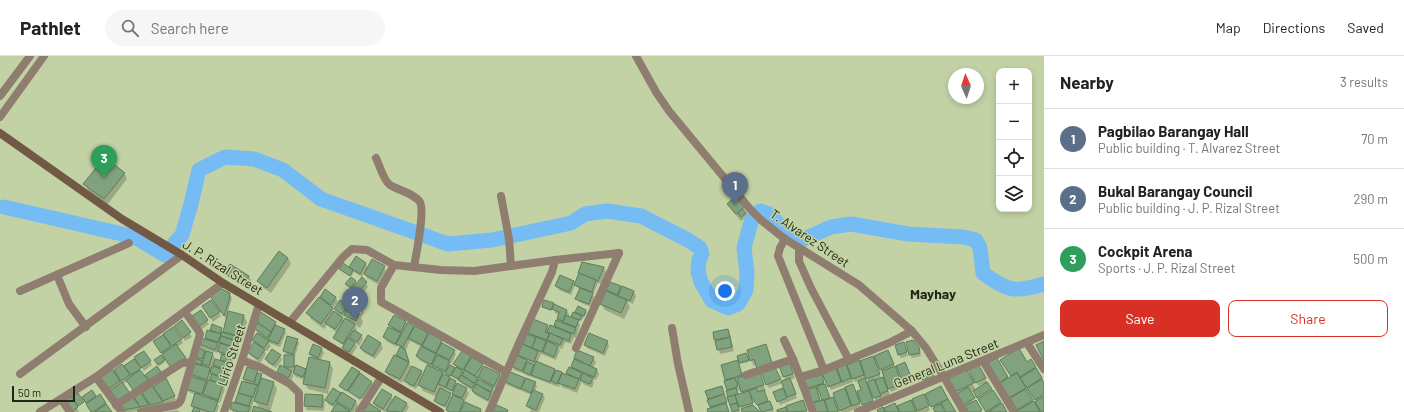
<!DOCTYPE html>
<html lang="en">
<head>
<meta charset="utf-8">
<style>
	body { margin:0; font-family:Barlow,sans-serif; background:#f6f6f6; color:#222 }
	.controls { position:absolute; right:12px; top:12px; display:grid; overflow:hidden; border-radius:8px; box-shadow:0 2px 6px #0003 }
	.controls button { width:36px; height:36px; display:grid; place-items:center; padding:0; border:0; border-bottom:1px solid #e0e0e0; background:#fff; color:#222; font:20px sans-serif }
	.compass { position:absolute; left:948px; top:12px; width:36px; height:36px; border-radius:50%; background:#fff; box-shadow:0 2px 6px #0003; rotate:357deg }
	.scale { position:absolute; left:12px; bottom:10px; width:63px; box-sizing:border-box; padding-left:4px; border:2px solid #222715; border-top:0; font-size:11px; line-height:14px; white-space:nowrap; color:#222715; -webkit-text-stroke:3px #c3d2a4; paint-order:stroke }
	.you { position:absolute; left:725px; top:235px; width:14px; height:14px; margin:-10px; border:3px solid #fff; border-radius:50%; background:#1a73e8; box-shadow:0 0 0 6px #1a73e833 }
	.badge { display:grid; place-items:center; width:26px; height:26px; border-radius:50%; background:#d93025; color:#fff; font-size:13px; font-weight:700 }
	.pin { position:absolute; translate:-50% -33px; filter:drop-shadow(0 1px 2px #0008) }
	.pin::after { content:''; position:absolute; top:21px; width:14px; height:12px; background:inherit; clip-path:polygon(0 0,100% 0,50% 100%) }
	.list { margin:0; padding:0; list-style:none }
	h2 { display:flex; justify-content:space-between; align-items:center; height:52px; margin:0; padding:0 16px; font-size:17px }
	h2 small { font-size:13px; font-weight:400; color:#767676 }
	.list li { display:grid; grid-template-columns:26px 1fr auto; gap:12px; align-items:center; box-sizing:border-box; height:60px; padding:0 16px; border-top:1px solid #e0e0e0 }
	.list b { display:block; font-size:15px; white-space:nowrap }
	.list p { margin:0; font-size:13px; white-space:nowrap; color:#767676 }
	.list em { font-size:13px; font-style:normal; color:#767676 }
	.actions { display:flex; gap:8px; padding:12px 16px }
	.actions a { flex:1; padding:9px 0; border:1px solid #d93025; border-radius:8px; text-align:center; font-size:14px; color:#d93025 }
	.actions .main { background:#d93025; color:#fff }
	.icon { flex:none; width:22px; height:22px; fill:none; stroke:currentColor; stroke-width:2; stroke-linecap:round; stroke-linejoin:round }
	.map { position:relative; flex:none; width:1044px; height:356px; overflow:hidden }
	header { display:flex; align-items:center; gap:24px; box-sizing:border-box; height:56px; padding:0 20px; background:#fff; border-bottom:1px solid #e0e0e0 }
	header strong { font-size:19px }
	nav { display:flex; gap:22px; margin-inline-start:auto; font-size:14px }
	.search { width:280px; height:36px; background:#f6f6f6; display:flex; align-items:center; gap:10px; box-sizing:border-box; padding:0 14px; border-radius:22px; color:#767676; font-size:15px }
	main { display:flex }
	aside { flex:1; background:#fff }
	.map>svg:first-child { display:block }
	.shadow { fill:#0003; fill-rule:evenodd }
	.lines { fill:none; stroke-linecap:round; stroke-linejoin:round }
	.river { stroke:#74bcf3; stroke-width:15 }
	.building { fill:#81a27e; stroke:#5d7d5a }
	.minor { stroke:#8f7e70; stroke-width:8 }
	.tertiary { stroke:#8f7e70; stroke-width:8 }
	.secondary { stroke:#715945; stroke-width:8 }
	.labels { text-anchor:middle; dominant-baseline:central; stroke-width:3; stroke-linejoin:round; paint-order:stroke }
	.street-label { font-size:13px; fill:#222715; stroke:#c3d2a4 }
	.neighbourhood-label { font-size:14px; font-weight:bold; fill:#222715; stroke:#c3d2a4 }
</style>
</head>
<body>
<header>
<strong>Pathlet</strong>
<div class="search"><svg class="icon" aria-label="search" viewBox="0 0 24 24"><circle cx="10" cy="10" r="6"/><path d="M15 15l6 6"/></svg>Search here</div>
<nav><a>Map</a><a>Directions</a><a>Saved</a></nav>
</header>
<main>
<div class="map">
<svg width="1044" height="356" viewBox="0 0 1044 356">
	<rect width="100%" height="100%" fill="#c3d2a4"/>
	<g class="shadow">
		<polygon points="124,117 127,123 107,149 88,134 85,128"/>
		<polygon points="728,148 743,151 748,159 741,165 733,156"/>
		<polygon points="288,202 291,208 271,237 262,231 259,225"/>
		<polygon points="356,202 366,208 368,212 384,211 386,215 379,229 367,222 364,217 362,221 354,216 351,220 341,214 343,209 353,215 350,211"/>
		<polygon points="583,207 604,212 606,216 601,228 598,227 593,239 595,242 591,251 579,246 576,242 580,233 578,232 575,229 571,239 559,234 556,230 573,225 575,229"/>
		<polygon points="230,209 249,221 251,224 246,232 228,221 225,217"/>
		<polygon points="351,222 357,228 366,227 368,231 357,244 350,236 352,233 347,229"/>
		<polygon points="620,231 622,234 623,231 634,236 636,240 633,248 627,245 630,251 624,263 605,254 601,248 609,238 607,234"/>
		<path d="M325,235L336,242L338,246L332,253L339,260L335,253L347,250L348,252L351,245L359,249L364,257L361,262L363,266L360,272L355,269L357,273L355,276L361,279L363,283L359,290L354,286L357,291L352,299L346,296L343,292L345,290L337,285L334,282L337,277L327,269L324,273L311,263L308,257L324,246L321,241ZM354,252L362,256L361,258L354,255ZM341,259L344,261L345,260L349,266L344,265Z"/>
		<path d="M229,238L232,242L228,256L244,260L247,266L242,285L239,284L238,287L240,290L236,304L233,303L231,308L227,307L230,312L228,318L229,320L227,326L225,325L224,329L222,328L225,333L220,347L217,346L219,350L217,356H193L194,353L192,350L196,339L189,336L187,333L193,322L191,318L194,306L198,304L196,301L199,290L201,291L200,288L205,284L208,275L212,276L211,274L222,272V277L225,278L224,276L227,264L213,244ZM218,278L227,281V283L218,280ZM206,294L217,297L218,295L220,299L223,300L221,304L223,307L214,309L216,312L212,311L215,302L212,298L206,296Z"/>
		<polygon points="553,248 567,255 569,258 568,261 574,263 573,261 575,258 578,252 587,256 581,265 577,264 580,269 576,282 574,281 571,288 565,286 562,293 558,291 560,294 556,304 541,298 537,307 561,317 562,320 569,321 567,317 574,315 572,311 578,295 593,302 596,306 593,312 597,314 599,318 596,324 592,323 594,326 592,332 583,328 582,325 577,337 562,331 560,328 559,331 526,319 525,317 525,318 514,314 512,310 521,303 519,299 528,279 531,280 529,277 547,270 549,274 554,272 560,259 555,257 553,252 551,255 543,251"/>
		<polygon points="205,254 219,257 221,260 213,266"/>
		<polygon points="201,255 209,268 202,273 195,264"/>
		<path d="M394,260L406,266L407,269L408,268L427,278L429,280V279L442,285L444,289L454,295L456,298L452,307L449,306L452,310L458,314L455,308L462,296L482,308L484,312L500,319L502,323L496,333L492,331L495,335L490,347L475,339L473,335L461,327L460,325L442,316L445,320L456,325V328L466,333L469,337L464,347L481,354L482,356H448V353L437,348L435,345L437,341L423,335L419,328L416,333L408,329L406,325L421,316L424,320L428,309L419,304L417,300L422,291L410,285L405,296L411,311L402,327L389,320L386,316L401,293L398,289L397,291L386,285L384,281L392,273L389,269ZM479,321L482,326L477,324ZM445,333L454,336L453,338L455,342H453L450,338L451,339L449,340Z"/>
		<polygon points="182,266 192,281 185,285 178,274"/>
		<polygon points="275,267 277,270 284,273 286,277 280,291 269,287 271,290 267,295 263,293 266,298 260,307 250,299 248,296 255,286 253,284 258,277 255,273"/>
		<polygon points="728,274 730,278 734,295 720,298 714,277"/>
		<polygon points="163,280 171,292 173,291 167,282 181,283 183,287 177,291 187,306 174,315 157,289"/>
		<polygon points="369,280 381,288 383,292 375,303 363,296 361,292"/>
		<path d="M297,283L299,287L295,301H294L295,304V310L305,313L307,316L313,303L310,298L314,289L322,293L324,297L320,305L330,307L333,313L328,338L308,333L304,327L305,324L296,321L294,318L291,325L280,320L278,316L287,314L285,311L287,300L284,295ZM290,315H295L293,319Z"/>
		<polygon points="607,286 609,290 605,300 587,292 585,289"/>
		<polygon points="904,287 908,300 901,302 898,298"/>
		<path d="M765,290L769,296L774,312L781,326L786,325L780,310L789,307L795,322L789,324L797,342L780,349L775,336L785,332L783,327L769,332L762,317L759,318L766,335L764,336L774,356H762L760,350L751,341L754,351L759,356H743L739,348L738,349L740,356H733L727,336L743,330V328L727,333V325L722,310L737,305L743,321L760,316L757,309L754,310L751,304ZM741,334L743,338L738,339L737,335ZM736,339L738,346H737L735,340Z"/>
		<polygon points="918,291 921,300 912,302 910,299"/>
		<polygon points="890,299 903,331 891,336 881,314"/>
		<polygon points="161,300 165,306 159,310 156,304"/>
		<polygon points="280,300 282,304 276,312 268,307 266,303"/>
		<polygon points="747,300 749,306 741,308 740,306"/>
		<polygon points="873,302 881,322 883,322 885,326 890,339 876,346 867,322 864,323 874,349 865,352 860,344 859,345 861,351 848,356 841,356 834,337 847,333 855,333 856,337 863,334 859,325 855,326 852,320 853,326 831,334 824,318 858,305 859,307"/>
		<polygon points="133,304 142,317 123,328 133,343 151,332 152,333 166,324 176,344 164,350 131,356 125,356 102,326 113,316"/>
		<path d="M997,304L1009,323L1012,321L1002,304L1027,307L1031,305L1043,326L1044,356H1041L1037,350L1036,351L1039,356H1019L989,308ZM1024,326L1036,345L1033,347L1022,328Z"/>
		<polygon points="150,305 152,309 144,315 138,306"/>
		<polygon points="978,310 991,333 977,341 974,335 970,336 974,343 972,344 976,347 982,356 969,356 949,322 969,320 976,334 984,330 983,328 978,330 970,314"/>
		<polygon points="907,311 913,327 906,329 903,326"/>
		<polygon points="352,313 371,326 373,330 364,344 342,331 342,333 362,346 343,334 341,330"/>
		<polygon points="257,315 262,321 261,323 274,327 277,333 270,356 253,356 260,353 254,343 251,356 233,356 231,353 235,348 242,326 246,327 244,323"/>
		<polygon points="509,316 535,327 537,331 535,335 543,339 545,342 539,356 530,356 531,354 527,350 532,339 507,329 505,325"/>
		<polygon points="933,316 936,323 925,327 923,324"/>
		<path d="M821,320L830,343L833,342L838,356H816L806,333ZM819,332L823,345L821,346L817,334Z"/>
		<polygon points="721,331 723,335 729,356 709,356 711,352 707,335"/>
		<polygon points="941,331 948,344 955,356 947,356 944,350 941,351 944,356 936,356 932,350 926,338"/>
		<polygon points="91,335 96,342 100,340 111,356 92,356 83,341"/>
		<polygon points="992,335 993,335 1006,356 987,356 979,343"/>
		<polygon points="340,337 341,339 342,338 356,346 358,350 354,356 332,356 335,352 328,348 326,344"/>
		<polygon points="923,339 930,354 927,356 879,356 879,354 895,349 896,351"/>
		<polygon points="322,340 325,344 324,355 307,354 305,350"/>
		<polygon points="391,340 393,344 406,347 409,351 406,356 388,356 387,354 385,356 376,351 374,347"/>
		<polygon points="71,342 77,352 79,356 73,356"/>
		<polygon points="803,345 807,356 789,356 787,350"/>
		<polygon points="178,354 179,356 163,356"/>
	</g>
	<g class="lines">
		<g class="river">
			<polyline points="4,151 135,181 165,199 167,198"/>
			<path d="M173,189L182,179L191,148L199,114L225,101L254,103L283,114L321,143L448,188L492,184L571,167L585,158L607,155L641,160L688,184L700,192L702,198L699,204L698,215L701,226L712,245L728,252L738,248L746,234L747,217L744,192L751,166L757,157L761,155L771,159L784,175L804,183L831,171L851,168L908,178L963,181L976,184L980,192L983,217C1007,235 1015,237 1044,228"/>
		</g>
	</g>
	<g class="building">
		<polygon points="105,101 125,117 104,143 83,128"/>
		<polygon points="735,141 744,151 736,158 727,148"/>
		<polygon points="742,153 746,157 741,161 738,157"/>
		<polygon points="279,195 288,202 267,232 257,225"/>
		<polygon points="356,200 366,207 360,218 349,211"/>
		<polygon points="372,203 385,210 377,225 364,218"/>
		<polygon points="582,206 604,211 598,225 578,217"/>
		<polygon points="343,207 353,214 350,220 339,213"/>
		<polygon points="230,208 249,220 244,229 224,217"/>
		<polygon points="579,217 596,224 592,236 574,229"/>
		<polygon points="560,219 574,225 569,236 555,230"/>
		<polygon points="351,221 356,225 351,232 345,228"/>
		<polygon points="362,221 367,226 354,241 349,236"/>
		<polygon points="610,226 621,230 617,239 606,234"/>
		<polygon points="622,230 634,235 630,245 618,240"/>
		<polygon points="220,232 230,237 229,245 224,260 210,240"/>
		<polygon points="580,232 593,237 589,248 575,243"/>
		<polygon points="325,233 336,241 331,249 320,241"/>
		<polygon points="606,235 627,244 621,257 600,248"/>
		<polygon points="319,241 333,252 321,268 306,257"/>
		<polygon points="211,244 220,256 210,262 202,250"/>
		<polygon points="340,244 348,249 342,258 334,253"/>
		<polygon points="351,244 360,248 357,255 348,250"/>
		<polygon points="544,244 554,247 551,254 542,251"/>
		<polygon points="554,248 567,254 563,265 557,263 559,256 552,253"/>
		<polygon points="578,250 586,254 584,260 575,256"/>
		<polygon points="347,252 359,257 356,265 344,259"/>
		<polygon points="201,254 208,264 199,270 192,260"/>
		<polygon points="228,255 244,259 239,280 223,276"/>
		<polygon points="259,255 276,266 271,276 258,267"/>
		<polygon points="334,255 343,262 335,273 325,267"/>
		<polygon points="573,256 582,260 580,264 571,261"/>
		<polygon points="394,259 406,265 401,276 388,269"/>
		<polygon points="566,259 579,264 576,271 563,266"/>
		<polygon points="345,262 355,268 343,288 333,282"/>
		<polygon points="533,263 548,269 545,276 549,277 547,284 528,277"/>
		<polygon points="182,264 191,276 183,282 174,270"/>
		<polygon points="556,264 576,272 574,278 554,270"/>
		<polygon points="408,266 414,270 403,291 396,288"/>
		<polygon points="258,267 271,276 267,282 254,272"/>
		<polygon points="212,268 222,272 220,278 210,274"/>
		<polygon points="275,269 285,273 278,288 268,284"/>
		<polygon points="550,269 571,278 569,285 547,276"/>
		<polygon points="415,270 428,277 422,289 408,282"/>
		<polygon points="173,271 182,283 172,290 163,278"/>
		<polygon points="388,271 401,277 395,288 383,281"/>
		<polygon points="728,273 730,281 714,284 713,276"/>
		<polygon points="207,274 221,278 218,286 205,282"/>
		<polygon points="354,274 362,279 357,286 349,281"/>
		<polygon points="222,276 239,281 238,285 221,280"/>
		<polygon points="257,277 269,285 264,292 252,284"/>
		<polygon points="429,277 442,284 436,297 422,290"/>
		<polygon points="550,277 563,283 560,289 547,284"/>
		<polygon points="589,277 608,285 603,297 584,289"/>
		<polygon points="527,278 536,281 532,292 523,288"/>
		<polygon points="163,279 171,290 161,297 153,285"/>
		<polygon points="368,279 381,287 373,300 360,292"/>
		<polygon points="221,280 239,286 237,292 219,286"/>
		<polygon points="287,280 298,283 293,298 283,295"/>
		<polygon points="536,281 546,285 542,296 532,292"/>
		<polygon points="730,281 732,291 717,294 715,285"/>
		<polygon points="201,282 218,287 215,294 199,288"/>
		<polygon points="348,282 355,287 349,296 342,292"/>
		<polygon points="913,284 919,291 920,297 909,299 906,286"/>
		<polygon points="547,285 558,290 554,301 543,296"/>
		<polygon points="1044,285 1044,305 1036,289"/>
		<polygon points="254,286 265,294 258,303 247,296"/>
		<polygon points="904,286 907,296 898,299 895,289"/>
		<polygon points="220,287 237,293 234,301 217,295"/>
		<polygon points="442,287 455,294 449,304 436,297"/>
		<polygon points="176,288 186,302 171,312 162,298"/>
		<polygon points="313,288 322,292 318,302 309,298"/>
		<polygon points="522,288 538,295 534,306 518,299"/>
		<polygon points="766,288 772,307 757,312 754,303 750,305 747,294"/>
		<polygon points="421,290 436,298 431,309 416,300"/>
		<polygon points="400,291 405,293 409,306 396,299"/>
		<polygon points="198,292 205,295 202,303 195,301"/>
		<polygon points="1019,292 1027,306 1031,303 1036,311 1020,321 1017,316 1011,320 1000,304"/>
		<polygon points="272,293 281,299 273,309 265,303"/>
		<polygon points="577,294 594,301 590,310 574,302"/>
		<polygon points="888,294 894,308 880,314 874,300"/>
		<polygon points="144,295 151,305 141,312 134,301"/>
		<polygon points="206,295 213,297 209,310 202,308"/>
		<polygon points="462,295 471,300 463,314 453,308"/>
		<polygon points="746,297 749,304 739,307 737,300"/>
		<polygon points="222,298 232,301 230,307 220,304"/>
		<polygon points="161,299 165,304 158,309 154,304"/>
		<rect x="284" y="299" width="10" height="12"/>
		<polygon points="394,299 409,306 400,323 385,316"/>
		<polygon points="437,299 450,305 445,315 432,309"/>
		<polygon points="515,299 527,304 522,315 511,310"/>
		<polygon points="873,300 880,318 866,323 860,305"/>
		<polygon points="309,301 330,306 325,332 303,328"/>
		<polygon points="472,301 483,308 475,320 464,313"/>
		<polygon points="195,302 202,305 201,309 193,306"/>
		<polygon points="997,302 1008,321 999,327 988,307"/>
		<polygon points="134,303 141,312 131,319 124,310"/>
		<polygon points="215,303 229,307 227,314 213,309"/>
		<polygon points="574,303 597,313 594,321 571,311"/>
		<polygon points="738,304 742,319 725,324 721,309"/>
		<polygon points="859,304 864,319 852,323 847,309"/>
		<polygon points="536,305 555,313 550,326 531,319"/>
		<polygon points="527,306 534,309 530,319 523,316"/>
		<polygon points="790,306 793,318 783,321 779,309"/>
		<polygon points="905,306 912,323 903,326 896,310"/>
		<polygon points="193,307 210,312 207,324 190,318"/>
		<polygon points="122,308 130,319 121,325 114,314"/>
		<polygon points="846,308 851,322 842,326 837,312"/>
		<polygon points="978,308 986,322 975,327 968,313"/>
		<polygon points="280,309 292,315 288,322 277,316"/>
		<polygon points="296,309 306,313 303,321 293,317"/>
		<polygon points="427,309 443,316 434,336 418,329"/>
		<polygon points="450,309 455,312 450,320 445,317"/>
		<polygon points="157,310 161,316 149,324 145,319"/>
		<polygon points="212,310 228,315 225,322 210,317"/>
		<polygon points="412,310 422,315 414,330 404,325"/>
		<polygon points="484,310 500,318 494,330 478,321"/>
		<polygon points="774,310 781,323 766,329 761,316"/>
		<polygon points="895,310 902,328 888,333 882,315"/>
		<polygon points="247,311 258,314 254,326 243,323"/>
		<polygon points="352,311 360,316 347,335 339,330"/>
		<polygon points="456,311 463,315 458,323 451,319"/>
		<polygon points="569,311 582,317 579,323 566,317"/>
		<polygon points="931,311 934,319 922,324 919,316"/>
		<polygon points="836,312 841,326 828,331 822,317"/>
		<polygon points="1036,312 1042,322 1027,332 1020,322"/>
		<polygon points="112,313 120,325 107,334 98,322"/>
		<polygon points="966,313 974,327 955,336 948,322"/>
		<polygon points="140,314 148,324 133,334 126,324"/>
		<polygon points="465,314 478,322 474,327 462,319"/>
		<polygon points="556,314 562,316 557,328 551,325"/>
		<polygon points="508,315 525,322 521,333 504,325"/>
		<polygon points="759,315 764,329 741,336 737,322"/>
		<polygon points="257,317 262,318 258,329 254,328"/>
		<polygon points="360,317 372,326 360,343 348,335"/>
		<polygon points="562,317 579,323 575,333 558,327"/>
		<polygon points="583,317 593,322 590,328 580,324"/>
		<polygon points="1017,317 1026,332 1009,342 1000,327"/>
		<polygon points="212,318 225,323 223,328 210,324"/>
		<polygon points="443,318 450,321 445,331 438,328"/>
		<polygon points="461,319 475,328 472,332 458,324"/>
		<polygon points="822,319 824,327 805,333 802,324"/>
		<polygon points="190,320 206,325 202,338 186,333"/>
		<polygon points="883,321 888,335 880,338 875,324"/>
		<polygon points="166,322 175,340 163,345 153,331"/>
		<polygon points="261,322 274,326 267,349 254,345"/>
		<polygon points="450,322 456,325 452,335 446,332"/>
		<polygon points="526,322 536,326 531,337 521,332"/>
		<polygon points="735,322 738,331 727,334 724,325"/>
		<polygon points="790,322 796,338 787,341 781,325"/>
		<polygon points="865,322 873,345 862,349 857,335 861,334 858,325"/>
		<polygon points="478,323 493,331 491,336 476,328"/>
		<polygon points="874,323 881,340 873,342 867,326"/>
		<polygon points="1042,323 1044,327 1044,338 1035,344 1027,332"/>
		<polygon points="208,324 223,328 218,344 203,338"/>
		<polygon points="242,325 257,329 253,341 238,337"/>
		<polygon points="122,326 130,337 118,346 110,335"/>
		<polygon points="987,326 992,333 977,342 973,335"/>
		<polygon points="457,327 467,332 462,342 452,338"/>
		<polygon points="476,328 491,337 488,344 472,335"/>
		<polygon points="825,328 830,342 822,344 817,330"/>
		<polygon points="853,328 860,347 852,350 845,331"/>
		<polygon points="152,330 163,346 150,349 142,337"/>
		<polygon points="722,330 724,338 708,343 705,335"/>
		<polygon points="941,330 948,343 931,351 925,338"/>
		<polygon points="816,331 820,344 811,347 807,334"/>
		<polygon points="968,331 975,342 963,349 957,338"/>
		<polygon points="333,332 341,337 333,349 325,344"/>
		<polygon points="440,332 451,337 445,350 434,345"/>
		<polygon points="736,332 738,338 728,341 726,335"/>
		<polygon points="756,332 758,336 764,334 768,345 757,349 752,342 749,335"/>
		<polygon points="783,332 787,342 777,346 773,336"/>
		<polygon points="845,332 851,350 839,355 833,337"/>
		<polygon points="382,333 392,339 383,353 373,347"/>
		<polygon points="1026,333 1033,344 1017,354 1010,342"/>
		<polygon points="92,334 96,340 86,347 82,341"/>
		<polygon points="533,334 543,338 536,354 526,350"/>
		<polygon points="993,334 1001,346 986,356 978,343"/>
		<polygon points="749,335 753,347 739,351 735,339"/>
		<polygon points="140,336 149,349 140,351 134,341"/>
		<polygon points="342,336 356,345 351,354 336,345"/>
		<polygon points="78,337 84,346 78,350 72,341"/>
		<polygon points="195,337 218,345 214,356 210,356 191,350"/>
		<polygon points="238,337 252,341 249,350 235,346"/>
		<polygon points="100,338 106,347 93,356 91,356 86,348"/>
		<polygon points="305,338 323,339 322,351 304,350"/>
		<polygon points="724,338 727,346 710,351 707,344"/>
		<polygon points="924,338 929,350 917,355 912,343"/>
		<polygon points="453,339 464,344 459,356 449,356 446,354"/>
		<polygon points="735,339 737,347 730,349 727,341"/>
		<polygon points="132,340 140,351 123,354 119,349"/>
		<polygon points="395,340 407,347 402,356 386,355"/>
		<polygon points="1044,340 1044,356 1041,356 1035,346"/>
		<polygon points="71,341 78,351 72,356 65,346"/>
		<polygon points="833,341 838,356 828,356 825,344"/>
		<polygon points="948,343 956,356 946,356 941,347"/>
		<polygon points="803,344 807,355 788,356 786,350"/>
		<polygon points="824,344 828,356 815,356 812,347"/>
		<polygon points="911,344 916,356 900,356 897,350"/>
		<polygon points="976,344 982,354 979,356 968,356 965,350"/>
		<polygon points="770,345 773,353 761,356 758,349"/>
		<polygon points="1034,345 1040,356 1018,356 1017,355"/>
		<polygon points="232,346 250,351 248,356 239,356 230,353"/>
		<polygon points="465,346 481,353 480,356 460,356"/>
		<polygon points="337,347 351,356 331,356"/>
		<polygon points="369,347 381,355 380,356 363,356"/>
		<polygon points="726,347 729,356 708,356 707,353"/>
		<polygon points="737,347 739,354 732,356 730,349"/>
		<polygon points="895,347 899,356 886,356 884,352"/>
		<polygon points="1002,347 1007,356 988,356"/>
		<polygon points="106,348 112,356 95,356"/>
		<polygon points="494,348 508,354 507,356 490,356"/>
		<polygon points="940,348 945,356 935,356 933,352"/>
		<polygon points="753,349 760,356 742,356 741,353"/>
		<polygon points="254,350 272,356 252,356"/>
		<polygon points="194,351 200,353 199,356 192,356"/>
		<polygon points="786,351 787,356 777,356 777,354"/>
		<polygon points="883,351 885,356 878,356 877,354"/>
	</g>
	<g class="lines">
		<g class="minor">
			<polyline points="636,0 656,36 669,55 750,153 761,164 785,183 859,229 912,275 926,292 944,321"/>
			<path d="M376,102C380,110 383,124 390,129C398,134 415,138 420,146C425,156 416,199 414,211"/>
			<polyline points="501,140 509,183 511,210"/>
			<polyline points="785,183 780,192 778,200 824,314"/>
			<polyline points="799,192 799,205 811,232 849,304"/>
			<polyline points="394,209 381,232 381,246 506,316"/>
			<polyline points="57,219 69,248 86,271"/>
			<polyline points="20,235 129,187"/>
			<polyline points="290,266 343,201 352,193 367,194 394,209 441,214 474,215 555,204 619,197"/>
			<polyline points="672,272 678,308 689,356"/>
			<polyline points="784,284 793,303 813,356"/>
			<polyline points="1027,287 1044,313"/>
			<polyline points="576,292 619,197"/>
			<polyline points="242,304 260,311 290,328 299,337 299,356"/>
			<polyline points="983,305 1014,356"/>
			<polyline points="20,318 182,199"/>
			<polyline points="746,319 793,303"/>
			<polyline points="96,321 122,356"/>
			<polyline points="800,321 824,314 889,287 912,275"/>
			<polyline points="61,343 70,356"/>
			<polyline points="116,349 182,307 192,306"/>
			<polyline points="40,356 96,321 223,227"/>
			<polyline points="141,356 176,349 179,347 181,344 200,278 198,274 185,256"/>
			<polyline points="224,356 242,304 259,248"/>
			<polyline points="359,356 381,322"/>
			<polyline points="489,356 519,287 552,216 555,204"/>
			<polyline points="858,356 1044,279"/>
		</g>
		<g class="tertiary">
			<polyline points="0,40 30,0"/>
			<polyline points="0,61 44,0"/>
			<polyline points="944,321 964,356"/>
		</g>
		<polyline class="secondary" points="0,77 122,163 182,199 223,227 440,356"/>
	</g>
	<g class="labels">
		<g class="street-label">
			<text transform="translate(810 182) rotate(34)">T. Alvarez Street</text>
			<text transform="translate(223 211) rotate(32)">J. P. Rizal Street</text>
			<text transform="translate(231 299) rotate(-72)">Lirio Street</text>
			<text transform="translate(946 307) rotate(-22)">General Luna Street</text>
		</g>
		<g class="neighbourhood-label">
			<text x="933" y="237">Mayhay</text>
		</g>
	</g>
</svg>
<div class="controls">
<button>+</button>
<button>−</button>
<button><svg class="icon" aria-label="locate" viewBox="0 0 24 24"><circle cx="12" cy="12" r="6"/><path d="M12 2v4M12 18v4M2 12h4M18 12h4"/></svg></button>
<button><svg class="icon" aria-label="layers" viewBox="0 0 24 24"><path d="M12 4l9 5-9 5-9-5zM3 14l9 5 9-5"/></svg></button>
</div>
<svg class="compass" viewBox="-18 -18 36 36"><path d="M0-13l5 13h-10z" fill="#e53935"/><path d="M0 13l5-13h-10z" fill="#767676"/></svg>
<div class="scale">50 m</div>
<div class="you"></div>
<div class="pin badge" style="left:735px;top:149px;background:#5c6f8a">1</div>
<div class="pin badge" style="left:355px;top:264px;background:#5c6f8a">2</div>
<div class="pin badge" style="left:104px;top:122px;background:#2e9e5b">3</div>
</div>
<aside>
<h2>Nearby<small>3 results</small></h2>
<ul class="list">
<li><span class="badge" style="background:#5c6f8a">1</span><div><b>Pagbilao Barangay Hall</b><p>Public building · T. Alvarez Street</p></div><em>70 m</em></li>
<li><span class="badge" style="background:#5c6f8a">2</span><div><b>Bukal Barangay Council</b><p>Public building · J. P. Rizal Street</p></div><em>290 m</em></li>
<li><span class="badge" style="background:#2e9e5b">3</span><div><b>Cockpit Arena</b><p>Sports · J. P. Rizal Street</p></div><em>500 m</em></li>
</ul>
<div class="actions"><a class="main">Save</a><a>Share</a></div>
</aside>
</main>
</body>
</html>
